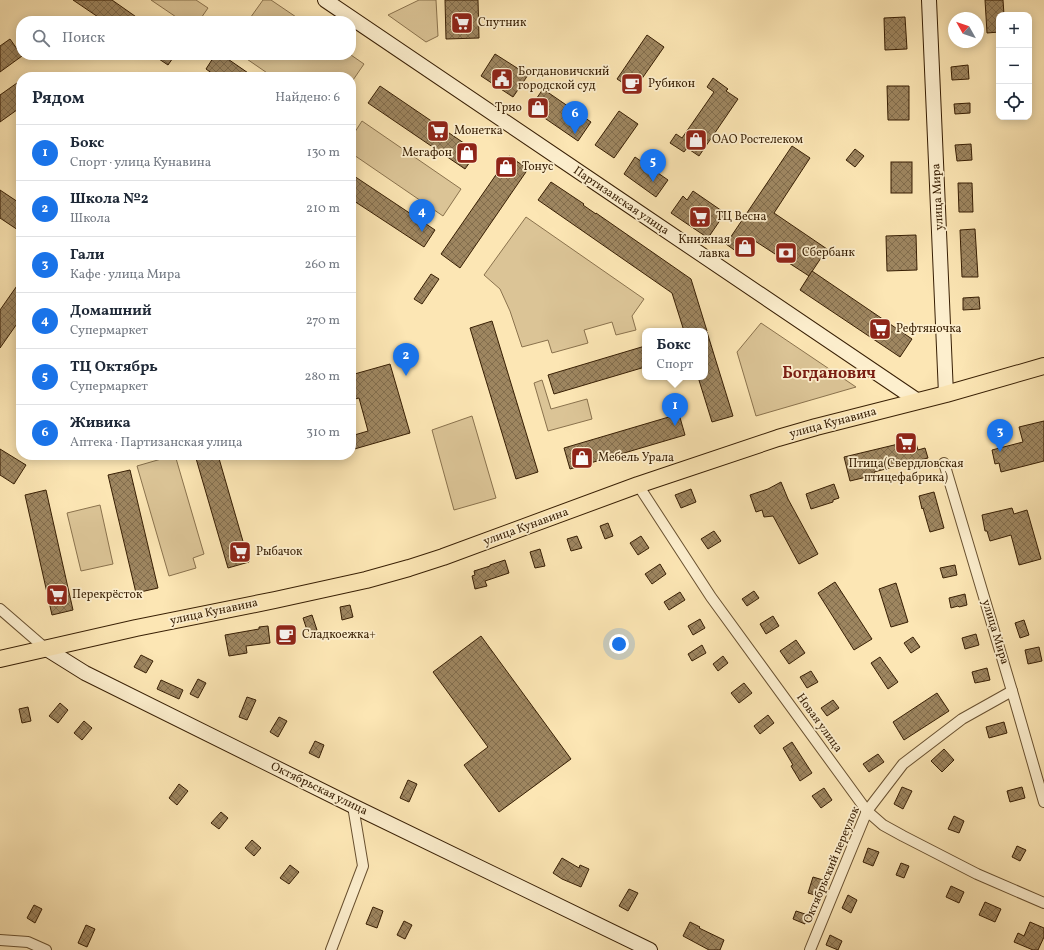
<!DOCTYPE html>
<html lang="ru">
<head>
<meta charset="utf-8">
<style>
	body { margin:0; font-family:Vollkorn,serif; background:#f2f2f3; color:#1f2937 }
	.controls { position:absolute; right:12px; top:12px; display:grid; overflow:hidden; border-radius:8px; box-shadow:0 2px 10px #0003 }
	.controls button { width:36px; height:36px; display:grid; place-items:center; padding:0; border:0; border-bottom:1px solid #e0e1e3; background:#fff; color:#1f2937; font:20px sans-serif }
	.compass { position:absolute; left:948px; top:12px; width:36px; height:36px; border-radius:50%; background:#fff; box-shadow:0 2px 10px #0003; rotate:310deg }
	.you { position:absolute; left:619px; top:644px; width:14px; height:14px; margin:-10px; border:3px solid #fff; border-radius:50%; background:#1a73e8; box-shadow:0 0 0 6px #1a73e833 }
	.badge { display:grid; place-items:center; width:26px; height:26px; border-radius:50%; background:#1a73e8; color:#fff; font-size:13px; font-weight:700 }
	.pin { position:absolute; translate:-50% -33px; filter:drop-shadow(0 1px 2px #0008) }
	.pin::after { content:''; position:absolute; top:21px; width:14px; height:12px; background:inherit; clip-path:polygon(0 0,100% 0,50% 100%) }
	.popup { position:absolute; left:642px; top:328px; width:66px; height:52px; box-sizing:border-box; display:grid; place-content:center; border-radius:8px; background:#fff; filter:drop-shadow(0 1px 3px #0005); font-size:13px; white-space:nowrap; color:#747a83 }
	.popup b { font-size:15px; color:#1f2937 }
	.popup::after { content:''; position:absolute; left:50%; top:100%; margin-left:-8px; border:8px solid transparent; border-top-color:#fff }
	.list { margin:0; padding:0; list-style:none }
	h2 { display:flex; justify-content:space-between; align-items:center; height:52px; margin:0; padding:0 16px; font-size:17px }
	h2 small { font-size:13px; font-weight:400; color:#747a83 }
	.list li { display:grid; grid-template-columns:26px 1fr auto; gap:12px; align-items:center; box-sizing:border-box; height:56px; padding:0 16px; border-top:1px solid #e0e1e3 }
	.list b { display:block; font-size:15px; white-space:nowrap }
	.list p { margin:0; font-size:13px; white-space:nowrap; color:#747a83 }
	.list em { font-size:13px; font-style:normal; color:#747a83 }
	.icon { flex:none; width:22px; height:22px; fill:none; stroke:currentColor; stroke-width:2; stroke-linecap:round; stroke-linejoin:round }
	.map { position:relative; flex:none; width:1044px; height:950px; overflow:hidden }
	.search { position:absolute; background:#fff; box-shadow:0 2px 10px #0003; left:16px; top:16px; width:340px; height:44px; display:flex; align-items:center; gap:10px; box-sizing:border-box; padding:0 14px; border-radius:16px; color:#747a83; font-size:15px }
	.panel { position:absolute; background:#fff; box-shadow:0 2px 10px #0003; left:16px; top:72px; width:340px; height:388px; border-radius:16px }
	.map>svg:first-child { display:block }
	.green { fill:#dbc496; stroke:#8a724d }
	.building { fill:url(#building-cross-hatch); stroke:#381f04 }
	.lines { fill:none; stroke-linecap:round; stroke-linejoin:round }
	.street-casing { stroke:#695130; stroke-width:12 }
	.secondary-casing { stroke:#381f04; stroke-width:16 }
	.primary-casing { stroke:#381f04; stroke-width:18 }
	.street { stroke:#fdefce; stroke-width:10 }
	.secondary { stroke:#fdefce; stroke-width:14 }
	.primary { stroke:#fce6b4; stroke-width:16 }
	.labels { text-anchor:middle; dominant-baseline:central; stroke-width:3.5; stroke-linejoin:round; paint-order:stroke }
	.poi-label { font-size:12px; fill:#381f04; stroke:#fdefce; text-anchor:start }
	.street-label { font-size:12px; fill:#381f04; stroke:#fdefce }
	.district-label { font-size:16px; font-weight:bold; fill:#7a1f14; stroke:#fdefce }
</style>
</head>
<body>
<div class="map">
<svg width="1044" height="950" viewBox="0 0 1044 950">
	<defs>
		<pattern id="building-cross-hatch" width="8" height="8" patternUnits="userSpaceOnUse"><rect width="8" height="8" fill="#9e8660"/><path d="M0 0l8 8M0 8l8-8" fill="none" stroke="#826d4d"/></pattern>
	</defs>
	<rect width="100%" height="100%" fill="#fce6b4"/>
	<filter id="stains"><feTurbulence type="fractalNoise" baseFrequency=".005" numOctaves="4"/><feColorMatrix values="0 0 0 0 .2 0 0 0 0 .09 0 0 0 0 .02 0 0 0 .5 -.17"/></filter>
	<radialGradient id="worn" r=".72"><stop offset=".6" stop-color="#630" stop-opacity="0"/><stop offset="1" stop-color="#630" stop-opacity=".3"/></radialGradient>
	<g class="green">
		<polygon points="151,0 196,0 208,8 199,21 182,21"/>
		<polygon points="263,0 271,0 302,21 248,21"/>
		<polygon points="419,0 436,0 438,36 426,42 388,15"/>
		<polygon points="241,55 351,55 364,64 351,83 351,77 273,77"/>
		<polygon points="362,121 461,189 443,216 351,153 351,138"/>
		<polygon points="526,217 644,299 632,316 636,330 616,335 612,322 584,330 588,343 552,353 548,340 522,347 510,311 500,289 484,275"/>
		<polygon points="761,323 856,387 756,416 737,352"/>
		<polygon points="542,380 551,409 587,399 592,419 548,431 534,383"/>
		<polygon points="472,416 496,498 454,510 432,430"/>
		<polygon points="175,455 204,554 193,558 196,568 169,576 137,466"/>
		<polygon points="100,505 113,564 81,571 67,513"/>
	</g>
	<g class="building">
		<polygon points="73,0 112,0 142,21 104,21"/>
		<polygon points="445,0 478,0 479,38 446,39"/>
		<polygon points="985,0 1003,0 1004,15 999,15 999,32 987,33"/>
		<polygon points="905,17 907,49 885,50 884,18"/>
		<polygon points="647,35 664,47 634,90 617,79"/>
		<polygon points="10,39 22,56 0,72 0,46"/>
		<polygon points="495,54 528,75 513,97 481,76"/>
		<polygon points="153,55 175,55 168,65"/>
		<polygon points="215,55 222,55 254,77 217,77 206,69"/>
		<polygon points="968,65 969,79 952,80 951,67"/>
		<polygon points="713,78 728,89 726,91 738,99 699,156 687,148 684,152 670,143 676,134 682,138 714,92 707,87"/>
		<polygon points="17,83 21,89 21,107 0,122 0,95"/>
		<polygon points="380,86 477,152 465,169 368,103"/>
		<polygon points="887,86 909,86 909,120 888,120"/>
		<polygon points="543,89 591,122 578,141 530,108"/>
		<polygon points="970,103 970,113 955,114 954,104"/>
		<polygon points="619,111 638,124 614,158 595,145"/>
		<polygon points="971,144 972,160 957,161 955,145"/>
		<polygon points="792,146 810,158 774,213 827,249 809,276 755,241 744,257 726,244"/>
		<polygon points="855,149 864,156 855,167 846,160"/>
		<polygon points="509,156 528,169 460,268 441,254"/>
		<polygon points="635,157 668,180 656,197 624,174"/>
		<rect x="891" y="162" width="21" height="31"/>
		<polygon points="351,174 435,230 424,247 351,199"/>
		<polygon points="551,182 584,204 583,205 596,214 596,213 691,279 707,331 684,331 672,293 538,200"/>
		<polygon points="958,183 972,183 973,212 959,212"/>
		<polygon points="0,190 21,204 21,232 0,218"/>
		<polygon points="693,191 725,213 708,238 671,213 683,196 687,200"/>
		<polygon points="975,229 978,277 962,277 960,230"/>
		<polygon points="916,235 917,270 887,271 886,236"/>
		<polygon points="812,271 912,339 900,357 800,290"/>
		<polygon points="431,274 439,279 422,304 414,299"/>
		<polygon points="21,280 21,318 0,348 0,310"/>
		<polygon points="979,297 980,309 963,310 963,298"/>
		<polygon points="492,321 538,472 516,479 470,328"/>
		<polygon points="705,332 707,332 733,416 712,422 698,377 705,377"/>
		<polygon points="645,346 645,367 554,394 548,375"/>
		<polygon points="390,364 410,433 351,450 351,436 368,431 359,398 351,400 351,375"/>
		<polygon points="679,414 685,435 570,469 564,448"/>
		<polygon points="1044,421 1044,461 1001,472 999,463 995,464 992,450 1023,442 1019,427"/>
		<polygon points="915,440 918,450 925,448 928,458 874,472 875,475 850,481 844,457"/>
		<polygon points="0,449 26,465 14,484 0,475"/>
		<polygon points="195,455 218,455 249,562 228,568"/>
		<polygon points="130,470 158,588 136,593 108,475"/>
		<polygon points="781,482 788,499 818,554 799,564 773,516 764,517 762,510 756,512 750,495 768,489"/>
		<polygon points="834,484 839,498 833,500 833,502 811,509 806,494"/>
		<polygon points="691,489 696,502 681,508 675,495"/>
		<polygon points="46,490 73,610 52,615 25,495"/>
		<polygon points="934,492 944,528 930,532 923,508 922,509 919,496"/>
		<polygon points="1012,508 1014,514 1027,510 1041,559 1019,565 1011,535 990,541 987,531 985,531 982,515"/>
		<polygon points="608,523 613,536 605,539 600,526"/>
		<polygon points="714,531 721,541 708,549 701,539"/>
		<polygon points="577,536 582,548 571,551 567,539"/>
		<polygon points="641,536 649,548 638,555 630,543"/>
		<polygon points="540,549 545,566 535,568 530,552"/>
		<polygon points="505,560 509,573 485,581 487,586 475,589 472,576 475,575 474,571 490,566 490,565"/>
		<polygon points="660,564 666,574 652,584 645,574"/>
		<polygon points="955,565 957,575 943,578 940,568"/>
		<polygon points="835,582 872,639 854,650 818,593"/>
		<polygon points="896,583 908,622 891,627 879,589"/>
		<polygon points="754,591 759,598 747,606 742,599"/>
		<polygon points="680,592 685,600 669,610 664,602"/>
		<polygon points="965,594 967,605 959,607 958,606 951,608 949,598"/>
		<polygon points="350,605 353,617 342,620 340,607"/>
		<polygon points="312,615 317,630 308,633 303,618"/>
		<polygon points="773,616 779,626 766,634 760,624"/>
		<polygon points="700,619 705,628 693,635 688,626"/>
		<polygon points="1024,620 1029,635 1020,638 1015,623"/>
		<polygon points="268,626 270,643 246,646 247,653 229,656 225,635 259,629 259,627"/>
		<polygon points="976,634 979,645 965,649 962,638"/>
		<polygon points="481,636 571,759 499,812 464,765 488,747 433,672"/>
		<polygon points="913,637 920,647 911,653 904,643"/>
		<polygon points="796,640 805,653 789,664 780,651"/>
		<polygon points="702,645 706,653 692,661 688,654"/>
		<polygon points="1039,647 1042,661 1028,664 1025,650"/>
		<polygon points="141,655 153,661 146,673 134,667"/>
		<polygon points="723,656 728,663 718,671 713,664"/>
		<polygon points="880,657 898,682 888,689 871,663"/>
		<polygon points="987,668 990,680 975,683 972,672"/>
		<polygon points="811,671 818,682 807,688 800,677"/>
		<polygon points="198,679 206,683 198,698 190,694"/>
		<polygon points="161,680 183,690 179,699 157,689"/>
		<polygon points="744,683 752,693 739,703 731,693"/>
		<polygon points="937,693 949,711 904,740 893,722"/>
		<polygon points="247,697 256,700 247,720 239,717"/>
		<polygon points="833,700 839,708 827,716 821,708"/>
		<polygon points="60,703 68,710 58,723 49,716"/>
		<polygon points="28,707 31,721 22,723 19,709"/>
		<polygon points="768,715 774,723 760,734 754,726"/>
		<polygon points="279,717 287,721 278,737 270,732"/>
		<polygon points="84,721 92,728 82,740 74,733"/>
		<polygon points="1004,722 1007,733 989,738 986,727"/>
		<polygon points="315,741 324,745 319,758 309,753"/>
		<polygon points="792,742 812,773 800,781 791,766 793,765 783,748"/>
		<polygon points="944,749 954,760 942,772 931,761"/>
		<polygon points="878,754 884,762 869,772 863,764"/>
		<polygon points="408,780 417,784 409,802 400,798"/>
		<polygon points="179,784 188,791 177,805 169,798"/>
		<polygon points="902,787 912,791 903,809 894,804"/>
		<polygon points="1022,787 1025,798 1010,802 1007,791"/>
		<polygon points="824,788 832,800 821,808 812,796"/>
		<polygon points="221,812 228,818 219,829 211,823"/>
		<polygon points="954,816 964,821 959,833 948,829"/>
		<polygon points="252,840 261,848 254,856 245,848"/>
		<polygon points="1017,846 1026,850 1020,861 1012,857"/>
		<polygon points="868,848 879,852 873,866 863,862"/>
		<polygon points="562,858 579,868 580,865 589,869 581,887 562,879 553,873"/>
		<polygon points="901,863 909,866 904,878 896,875"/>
		<polygon points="290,865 299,872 289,884 280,878"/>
		<polygon points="813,877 823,880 818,896 808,893"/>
		<polygon points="951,886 964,892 959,903 946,897"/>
		<polygon points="629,889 638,893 628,911 619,906"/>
		<polygon points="848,895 857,900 851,913 842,908"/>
		<polygon points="985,902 1001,909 995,922 979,915"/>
		<polygon points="34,905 42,909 35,923 27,918"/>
		<polygon points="373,907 383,911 377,928 366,924"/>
		<polygon points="796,911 808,915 805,924 793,919"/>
		<polygon points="404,921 412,925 405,939 397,935"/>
		<polygon points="690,922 700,927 699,928 724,940 720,950 709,950 683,936"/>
		<polygon points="1030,922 1044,928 1044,937 1038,950 1033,950 1014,942 1018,933 1024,936"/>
		<polygon points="86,925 95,929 87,947 78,943"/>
		<polygon points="830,935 842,941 838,950 826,945"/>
	</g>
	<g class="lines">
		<g class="street-casing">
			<g id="street">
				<polyline points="944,463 1012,691 1044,802"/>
				<polyline points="638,485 711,597 867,811 883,825 903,836 977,874 1044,903"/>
				<polyline points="0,609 45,648"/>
				<polyline points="0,940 28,942 46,950"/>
				<polyline points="331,950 363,866 353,806"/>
				<polyline points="810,950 867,811 903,764 962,719 1012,691"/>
			</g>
		</g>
		<g class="secondary-casing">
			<g id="secondary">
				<path d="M325,0C523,134 720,267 918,401"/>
				<polyline points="929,0 946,394"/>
				<polyline points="45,648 85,673 353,806 650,950"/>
			</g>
		</g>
		<g class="primary-casing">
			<polyline id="primary" points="0,659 136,628 275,600 366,580 409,568 443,557 638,485 778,438 816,427 946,394 1044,366"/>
		</g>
		<use href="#street" class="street"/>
		<use href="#secondary" class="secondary"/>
		<use href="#primary" class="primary"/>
	</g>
	<defs>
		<g id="supermarket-square" transform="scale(1.15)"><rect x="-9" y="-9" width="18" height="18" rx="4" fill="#8f2418" stroke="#fdefce"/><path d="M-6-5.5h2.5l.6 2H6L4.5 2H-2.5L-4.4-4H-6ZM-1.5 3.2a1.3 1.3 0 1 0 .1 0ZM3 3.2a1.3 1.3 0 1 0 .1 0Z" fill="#fff"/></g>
		<g id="civic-square" transform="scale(1.15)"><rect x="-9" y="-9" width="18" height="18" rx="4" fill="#8f2418" stroke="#fdefce"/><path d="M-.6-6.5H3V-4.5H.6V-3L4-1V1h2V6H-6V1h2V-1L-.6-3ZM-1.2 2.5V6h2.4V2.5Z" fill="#fff"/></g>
		<g id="cafe-square" transform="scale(1.15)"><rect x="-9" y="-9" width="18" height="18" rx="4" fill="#8f2418" stroke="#fdefce"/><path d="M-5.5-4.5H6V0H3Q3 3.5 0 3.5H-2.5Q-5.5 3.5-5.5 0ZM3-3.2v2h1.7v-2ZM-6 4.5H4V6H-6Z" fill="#fff"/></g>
		<g id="shop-square" transform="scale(1.15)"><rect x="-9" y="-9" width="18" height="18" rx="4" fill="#8f2418" stroke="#fdefce"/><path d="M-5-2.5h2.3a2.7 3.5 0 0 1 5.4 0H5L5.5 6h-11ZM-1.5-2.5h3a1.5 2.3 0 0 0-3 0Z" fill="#fff"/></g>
		<g id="bank-square" transform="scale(1.15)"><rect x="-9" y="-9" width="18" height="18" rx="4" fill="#8f2418" stroke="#fdefce"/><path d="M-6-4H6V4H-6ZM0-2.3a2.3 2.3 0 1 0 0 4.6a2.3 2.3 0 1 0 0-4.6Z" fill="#fff"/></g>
	</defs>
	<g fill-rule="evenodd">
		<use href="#supermarket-square" x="462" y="23"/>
		<use href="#civic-square" x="502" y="79"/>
		<use href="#cafe-square" x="632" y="84"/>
		<use href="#shop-square" x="538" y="108"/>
		<use href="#supermarket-square" x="438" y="131"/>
		<use href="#shop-square" x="696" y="140"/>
		<use href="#shop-square" x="467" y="153"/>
		<use href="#shop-square" x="506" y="167"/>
		<use href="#supermarket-square" x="700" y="217"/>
		<use href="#shop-square" x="745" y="247"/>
		<use href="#bank-square" x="786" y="253"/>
		<use href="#supermarket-square" x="880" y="329"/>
		<use href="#supermarket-square" x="906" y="443"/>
		<use href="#shop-square" x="582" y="458"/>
		<use href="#supermarket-square" x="240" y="552"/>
		<use href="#supermarket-square" x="57" y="595"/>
		<use href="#cafe-square" x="286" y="635"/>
	</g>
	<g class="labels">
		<g class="poi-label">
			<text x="478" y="23">Спутник</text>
			<text x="518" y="72">Богдановичский<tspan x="518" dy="14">городской суд</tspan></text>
			<text x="648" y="84">Рубикон</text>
			<text x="522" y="108" text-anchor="end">Трио</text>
			<text x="454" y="131">Монетка</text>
			<text x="712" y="140">ОАО Ростелеком</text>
			<text x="452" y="153" text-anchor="end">Мегафон</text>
			<text x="522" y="167">Тонус</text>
			<text x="716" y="217">ТЦ Весна</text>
			<text x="730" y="240" text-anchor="end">Книжная<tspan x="730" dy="14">лавка</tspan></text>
			<text x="802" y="253">Сбербанк</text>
			<text x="896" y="329">Рефтяночка</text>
			<text x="598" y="458">Мебель Урала</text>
			<text x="906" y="464" text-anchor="middle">Птица(Свердловская<tspan x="906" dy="14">птицефабрика)</tspan></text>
			<text x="256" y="552">Рыбачок</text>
			<text x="72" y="595">Перекрёсток</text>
			<text x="302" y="635">Сладкоежка+</text>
		</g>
		<g class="street-label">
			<text transform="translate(938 197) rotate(-93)">улица Мира</text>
			<text transform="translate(621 201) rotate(34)">Партизанская улица</text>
			<text transform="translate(833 423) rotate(-15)">улица Кунавина</text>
			<text transform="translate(526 527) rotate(-20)">улица Кунавина</text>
			<text transform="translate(214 612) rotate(-12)">улица Кунавина</text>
			<text transform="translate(995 632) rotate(73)">улица Мира</text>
			<text transform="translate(819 723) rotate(54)">Новая улица</text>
			<text transform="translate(319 789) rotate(26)">Октябрьская улица</text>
			<text transform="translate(832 865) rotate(-67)">Октябрьский переулок</text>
		</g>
		<g class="district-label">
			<text x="829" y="374">Богданович</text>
		</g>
	</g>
	<rect width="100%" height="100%" filter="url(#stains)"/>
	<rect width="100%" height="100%" fill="url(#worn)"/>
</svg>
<div class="controls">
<button>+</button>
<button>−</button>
<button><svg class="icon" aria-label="locate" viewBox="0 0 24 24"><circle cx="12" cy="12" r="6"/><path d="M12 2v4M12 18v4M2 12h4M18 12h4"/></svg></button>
</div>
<svg class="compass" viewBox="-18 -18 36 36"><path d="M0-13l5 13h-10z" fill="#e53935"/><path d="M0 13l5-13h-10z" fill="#747a83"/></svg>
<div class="you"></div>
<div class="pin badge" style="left:675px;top:426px">1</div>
<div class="popup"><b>Бокс</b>Спорт</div>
<div class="pin badge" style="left:406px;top:376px">2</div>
<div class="pin badge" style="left:1000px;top:452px">3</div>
<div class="pin badge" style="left:422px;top:232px">4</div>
<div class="pin badge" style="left:653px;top:182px">5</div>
<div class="pin badge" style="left:575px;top:134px">6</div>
<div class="search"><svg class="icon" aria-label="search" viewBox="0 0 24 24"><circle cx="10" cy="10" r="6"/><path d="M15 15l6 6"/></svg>Поиск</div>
<section class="panel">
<h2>Рядом<small>Найдено: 6</small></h2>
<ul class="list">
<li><span class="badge">1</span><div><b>Бокс</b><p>Спорт · улица Кунавина</p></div><em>130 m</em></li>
<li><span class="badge">2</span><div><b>Школа №2</b><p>Школа</p></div><em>210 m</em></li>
<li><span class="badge">3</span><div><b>Гали</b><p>Кафе · улица Мира</p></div><em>260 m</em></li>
<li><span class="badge">4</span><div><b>Домашний</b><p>Супермаркет</p></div><em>270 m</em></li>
<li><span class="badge">5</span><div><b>ТЦ Октябрь</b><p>Супермаркет</p></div><em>280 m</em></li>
<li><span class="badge">6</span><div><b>Живика</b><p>Аптека · Партизанская улица</p></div><em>310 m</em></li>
</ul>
</section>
</div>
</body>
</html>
